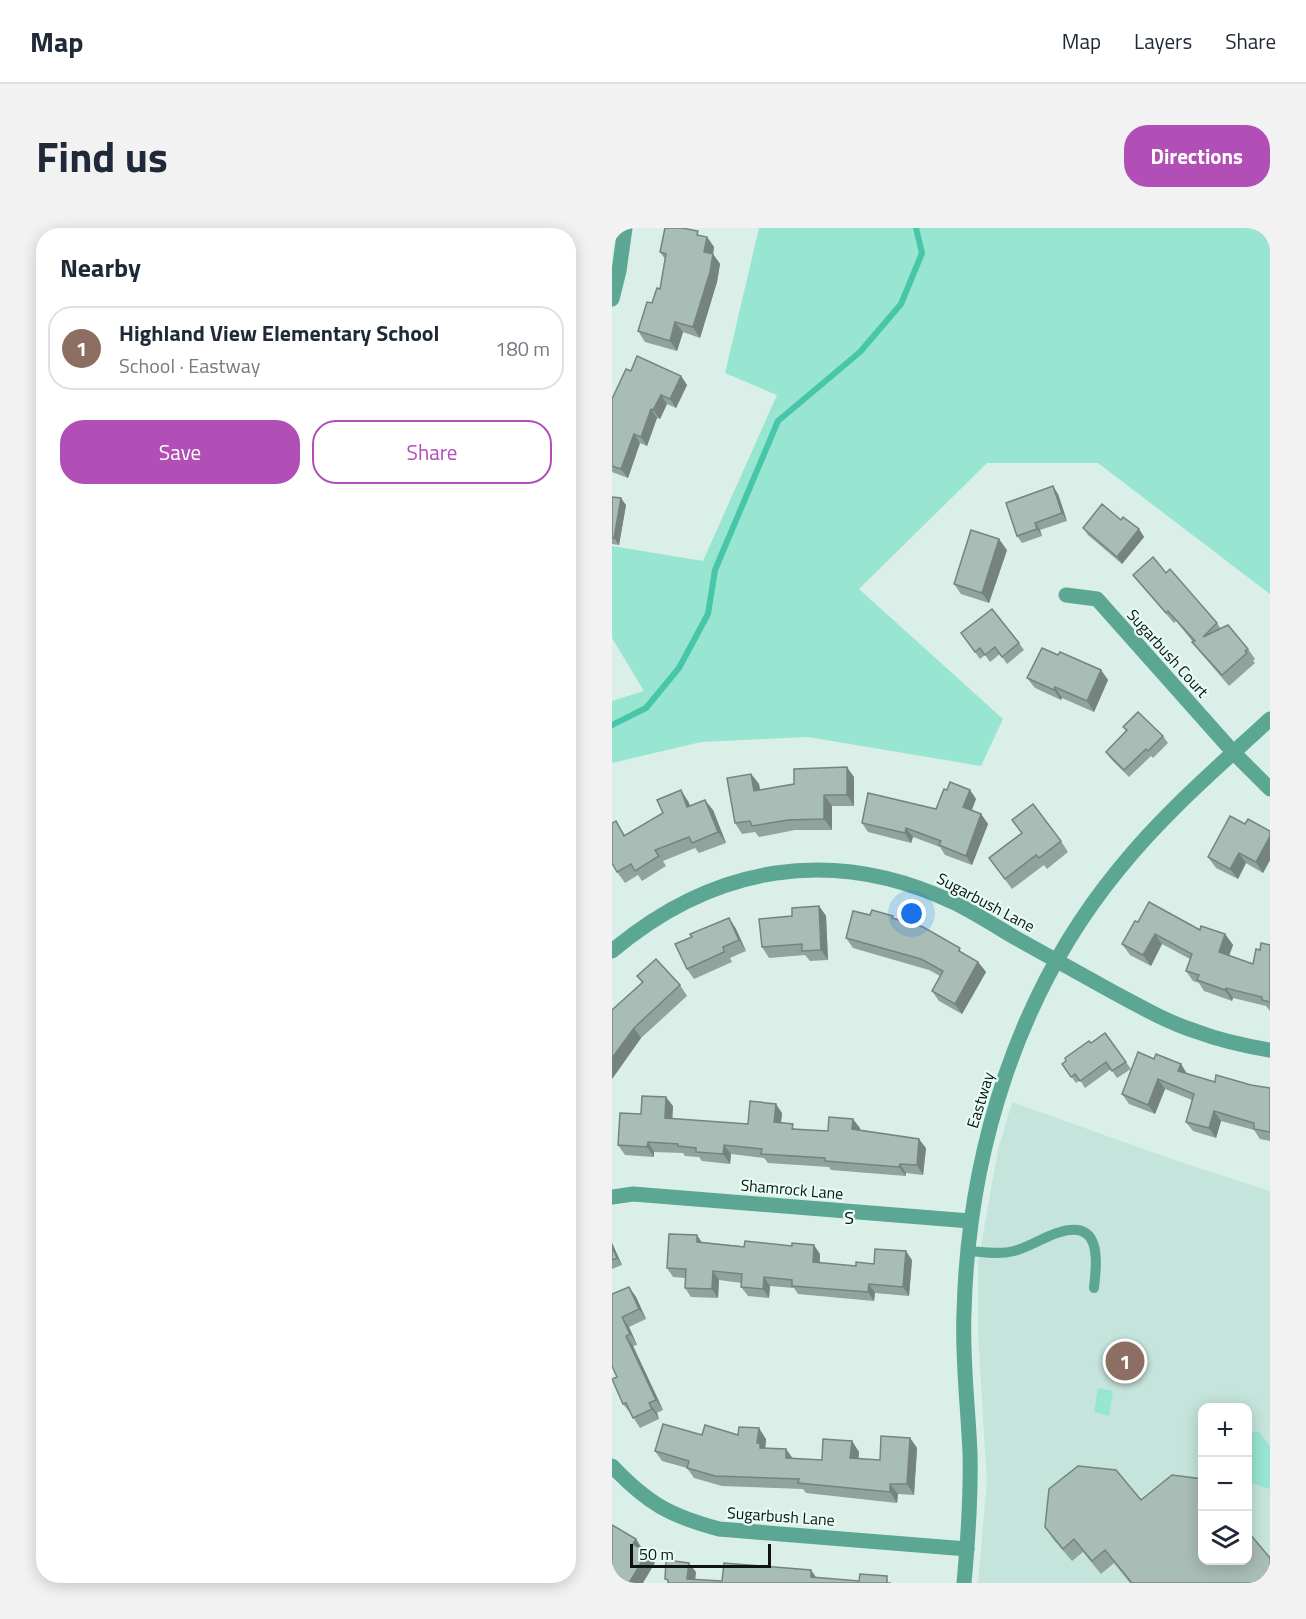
<!DOCTYPE html>
<html lang="en">
<head>
<meta charset="utf-8">
<style>
	body { margin:0; font-family:"Titillium Web",sans-serif; background:#f2f2f3; color:#1f2937 }
	.controls { position:absolute; right:18px; bottom:18px; display:grid; overflow:hidden; border-radius:12px; box-shadow:0 3px 15px #0003 }
	.controls button { width:54px; height:54px; display:grid; place-items:center; padding:0; border:0; border-bottom:2px solid #e0e1e3; background:#fff; color:#1f2937; font:30px sans-serif }
	.scale { position:absolute; left:18px; bottom:15px; width:141px; box-sizing:border-box; padding-left:6px; border:3px solid #0c1311; border-top:0; font-size:16px; line-height:21px; white-space:nowrap; color:#0c1311; -webkit-text-stroke:4px #e6fcf5; paint-order:stroke }
	.you { position:absolute; left:300px; top:686px; width:21px; height:21px; margin:-15px; border:4px solid #fff; border-radius:50%; background:#1a73e8; box-shadow:0 0 0 9px #1a73e833 }
	.badge { display:grid; place-items:center; width:39px; height:39px; border-radius:50%; background:#b14fb7; color:#fff; font-size:20px; font-weight:700 }
	.pin { position:absolute; translate:-50% -50%; border:3px solid #fff; box-shadow:0 2px 6px #0006 }
	.list { margin:0; padding:0; list-style:none }
	h2 { display:flex; justify-content:space-between; align-items:center; height:78px; margin:0; padding:0 24px; font-size:26px }
	h2 small { font-size:20px; font-weight:400; color:#747a83 }
	.list li { display:grid; grid-template-columns:39px 1fr auto; gap:18px; align-items:center; box-sizing:border-box; height:84px; margin:0 12px 12px; padding:0 12px; border:2px solid #e0e1e3; border-radius:24px }
	.list b { display:block; font-size:22px; white-space:nowrap }
	.list p { margin:0; font-size:20px; white-space:nowrap; color:#747a83 }
	.list em { font-size:20px; font-style:normal; color:#747a83 }
	.actions { display:flex; gap:12px; padding:18px 24px }
	.actions a { flex:1; padding:14px 0; border:2px solid #b14fb7; border-radius:24px; text-align:center; font-size:21px; color:#b14fb7 }
	.actions .main { background:#b14fb7; color:#fff }
	.icon { flex:none; width:33px; height:33px; fill:none; stroke:currentColor; stroke-width:2; stroke-linecap:round; stroke-linejoin:round }
	.map { position:relative; flex:none; width:658px; height:1355px; overflow:hidden; border-radius:24px }
	header { display:flex; align-items:center; gap:36px; box-sizing:border-box; height:84px; padding:0 30px; background:#fff; border-bottom:2px solid #e0e1e3 }
	header strong { font-size:28px }
	nav { display:flex; gap:33px; margin-inline-start:auto; font-size:21px }
	.intro { display:flex; align-items:center; justify-content:space-between; box-sizing:border-box; height:144px; padding:0 36px }
	h1 { margin:0; font-size:42px }
	.button { padding:15px 27px; border-radius:24px; background:#b14fb7; color:#fff; font-size:21px; font-weight:700 }
	main { display:flex; gap:36px; padding:0 36px }
	aside { flex:1; background:#fff; border-radius:24px; box-shadow:0 3px 15px #0003 }
	.map>svg:first-child { display:block }
	.built { fill:#c5e4db; fill-rule:evenodd }
	.green { fill:#98e5d1 }
	.lines { fill:none; stroke-linecap:round; stroke-linejoin:round }
	.stream { stroke:#48c6aa; stroke-width:6 }
	.lane { stroke:#5ca694; stroke-width:10 }
	.street { stroke:#5ca694; stroke-width:15 }
	.wall { fill:#90a39d }
	.shaded-wall { fill:#76847f }
	.building { fill:#a8bdb6; stroke:#76847f; stroke-width:1.5 }
	.labels { text-anchor:middle; dominant-baseline:central; stroke-width:4.5; stroke-linejoin:round; paint-order:stroke }
	.street-label { font-size:16px; fill:#0c1311; stroke:#e6fcf5 }
	.neighbourhood-label { font-size:18px; letter-spacing:1.5px; fill:#0c1311; stroke:#e6fcf5 }
</style>
</head>
<body>
<header>
<strong>Map</strong>
<nav><a>Map</a><a>Layers</a><a>Share</a></nav>
</header>
<div class="intro"><h1>Find us</h1><a class="button">Directions</a></div>
<main>
<aside>
<h2>Nearby<small></small></h2>
<ul class="list">
<li><span class="badge" style="background:#8d6e63">1</span><div><b>Highland View Elementary School</b><p>School · Eastway</p></div><em>180 m</em></li>
</ul>
<div class="actions"><a class="main">Save</a><a>Share</a></div>
</aside>
<div class="map">
<svg width="658" height="1355" viewBox="0 0 658 1355">
	<rect width="100%" height="100%" fill="#d9efe8"/>
	<path class="built" d="M400,874L565,933L658,963V1355H366L375,1253L366,1107V1035L386,922ZM590,1180H636V1332H590Z"/>
	<g class="green">
		<polygon points="147,0 658,0 658,366 486,235 375,235 247,361 391,491 369,538 196,509 89,514 0,535 0,473 32,463 0,410 0,318 91,333 165,167 113,145"/>
		<polygon points="486,1160 501,1163 497,1188 482,1184"/>
		<polygon points="636,1204 647,1204 658,1218 658,1261 636,1254"/>
	</g>
	<g class="lines">
		<polyline class="stream" points="0,497 34,480 67,440 96,386 103,342 166,193 248,124 289,76 310,25 304,0"/>
		<path class="lane" d="M356,1023C371,1024 387,1027 402,1023C417,1019 430,1010 445,1005C490,990 485,1032 482,1060"/>
		<g class="street">
			<polyline points="0,71 7,43 13,0"/>
			<polyline points="454,367 485,371 622,525 658,561"/>
			<path d="M0,723C102,637 221,617 343,675C363,685 382,697 402,709C435,727 468,746 501,764C527,778 555,794 583,803C607,812 633,818 658,822"/>
			<polyline points="0,969 21,966 358,993"/>
			<path d="M0,1238C35,1275 58,1288 107,1301L355,1321"/>
			<path d="M352,1355C356,1312 359,1268 358,1225C356,1178 350,1131 352,1085C356,925 405,765 507,641C552,585 606,539 658,491"/>
		</g>
	</g>
	<g class="wall">
		<polygon points="89,8 95,9 102,19 101,26 108,36 105,54 88,110 71,104 65,123 33,114 26,103 48,61 53,31 48,24"/>
		<polygon points="19,143 69,148 75,157 64,180 55,176 48,191 45,190 35,218 28,215 16,250 0,244 0,171"/>
		<polygon points="446,266 455,293 428,302 430,308 410,315 405,308"/>
		<polygon points="0,269 14,277 7,317 0,316"/>
		<polygon points="509,292 527,301 532,309 510,336 476,307 471,300"/>
		<polygon points="395,322 377,375 349,366 342,356"/>
		<polygon points="554,345 605,395 609,401 636,421 643,431 641,433 643,435 617,458 588,424 580,414 581,414 564,393 562,395 529,357 521,347"/>
		<polygon points="349,405 407,415 412,422 395,436 388,426 378,434 373,427 368,431"/>
		<polygon points="446,427 489,442 496,452 482,484 450,470 449,472 423,460 415,450"/>
		<polygon points="511,499 551,508 556,515 541,530 539,528 517,549 499,531 494,524 514,503"/>
		<polygon points="139,546 147,556 148,562 242,549 242,578 220,578 220,602 183,602 147,609 143,604 130,606 123,595"/>
		<polygon points="335,562 358,562 364,571 360,582 369,586 376,596 360,637 333,627 328,619 301,609 299,615 256,604 250,595 324,581"/>
		<polygon points="76,573 78,578 101,582 114,615 87,625 83,620 51,633 54,638 30,653 26,647 13,655 5,644 4,593 13,607"/>
		<polygon points="400,592 449,613 456,624 435,641 432,637 400,661 377,630 410,605"/>
		<polygon points="633,596 658,603 658,632 651,645 634,635 626,651 604,640 596,629"/>
		<polygon points="207,678 214,688 216,732 198,733 193,727 157,730 150,719 180,688"/>
		<polygon points="258,687 284,691 351,725 366,734 374,744 350,786 327,773 320,763 328,748 317,742 241,720 234,710"/>
		<polygon points="117,690 124,701 134,723 118,730 120,734 82,751 75,741 80,709"/>
		<polygon points="526,694 588,702 613,706 621,717 617,727 641,736 648,722 658,717 658,783 654,778 621,770 620,773 592,763 587,755 581,753 574,743 578,731 550,716 539,738 518,727 510,716"/>
		<polygon points="25,748 68,757 75,768 29,810 0,851 0,782 30,755"/>
		<polygon points="493,805 519,841 505,850 499,841 473,860 468,852 464,855 450,836"/>
		<polygon points="569,836 575,846 603,854 658,860 658,913 648,911 642,902 609,893 604,910 581,903 574,894 580,872 553,861 543,886 517,876 510,866"/>
		<polygon points="61,878 60,891 136,896 170,885 169,895 184,901 216,903 248,900 247,902 314,920 311,947 294,945 294,948 219,942 217,939 156,935 152,930 119,926 118,936 90,933 87,929 73,928 71,925 42,924 42,929 13,927 6,917 29,886"/>
		<polygon points="90,1014 208,1026 208,1035 244,1038 300,1032 297,1068 263,1065 262,1073 186,1066 182,1060 158,1058 157,1070 136,1068 129,1059 130,1055 107,1052 106,1070 79,1069 73,1060 73,1050 61,1049 55,1040"/>
		<polygon points="0,1015 10,1037 0,1041"/>
		<polygon points="17,1059 24,1069 34,1091 17,1099 25,1117 21,1118 51,1182 45,1185 47,1191 28,1200 19,1186 11,1176 5,1149 0,1138"/>
		<polygon points="90,1207 126,1207 154,1211 153,1220 180,1230 210,1232 240,1213 247,1224 246,1231 268,1232 298,1210 305,1220 302,1267 286,1266 285,1275 194,1265 191,1261 110,1258 82,1250 75,1240 50,1233 43,1223"/>
		<polygon points="529,1272 658,1355 518,1355 502,1335 489,1346 471,1324 460,1333 442,1312 433,1299"/>
	</g>
	<g class="shaded-wall">
		<polygon points="95,9 102,19 100,33 101,26 108,36 105,54 88,110 81,99"/>
		<polygon points="63,94 71,104 65,123 58,113"/>
		<polygon points="69,148 75,157 64,180 58,171"/>
		<polygon points="49,167 55,176 48,191 41,182"/>
		<polygon points="39,181 45,190 35,218 29,209"/>
		<polygon points="22,206 28,215 16,250 9,241"/>
		<polygon points="441,258 446,266 455,293 450,285"/>
		<polygon points="9,270 14,277 7,317 2,310"/>
		<polygon points="423,295 428,302 430,308 425,301"/>
		<polygon points="527,301 532,309 510,336 505,329"/>
		<polygon points="387,311 395,322 377,375 370,365"/>
		<polygon points="489,442 496,452 482,484 475,473"/>
		<polygon points="443,459 450,470 449,472 442,462"/>
		<polygon points="235,539 242,549 242,578 235,567"/>
		<polygon points="139,546 147,556 150,573 142,563"/>
		<polygon points="69,562 76,573 83,590 75,579"/>
		<polygon points="358,562 364,571 357,588 351,579"/>
		<polygon points="212,567 220,578 220,602 212,591"/>
		<polygon points="93,572 101,582 114,615 106,604"/>
		<polygon points="369,586 376,596 360,637 354,628"/>
		<polygon points="294,600 301,609 299,615 293,605"/>
		<polygon points="658,608 658,632 651,645 644,634"/>
		<polygon points="627,625 634,635 626,651 618,641"/>
		<polygon points="207,678 214,688 216,732 209,722"/>
		<polygon points="117,690 124,701 134,723 127,712"/>
		<polygon points="543,706 550,716 539,738 531,727"/>
		<polygon points="613,706 621,717 615,734 607,724"/>
		<polygon points="366,734 374,744 350,786 343,776"/>
		<polygon points="614,760 621,770 620,773 613,762"/>
		<polygon points="22,800 29,810 0,851 0,830"/>
		<polygon points="569,836 575,846 566,843"/>
		<polygon points="546,851 553,861 543,886 536,877"/>
		<polygon points="54,869 61,878 60,899 53,890"/>
		<polygon points="164,876 170,885 168,903 162,894"/>
		<polygon points="602,883 609,893 604,910 597,900"/>
		<polygon points="241,891 248,900 247,911 240,901"/>
		<polygon points="307,911 314,920 311,947 305,937"/>
		<polygon points="36,914 42,924 42,929 35,919"/>
		<polygon points="112,917 119,926 118,936 111,926"/>
		<polygon points="288,936 294,945 294,948 287,939"/>
		<polygon points="85,1007 91,1016 85,1014"/>
		<polygon points="0,1015 10,1037 5,1030 0,1019"/>
		<polygon points="202,1017 208,1026 207,1043 201,1034"/>
		<polygon points="294,1023 300,1032 297,1068 291,1059"/>
		<polygon points="101,1043 107,1052 106,1070 100,1061"/>
		<polygon points="152,1049 158,1058 157,1070 151,1061"/>
		<polygon points="257,1056 263,1065 262,1073 256,1064"/>
		<polygon points="17,1059 24,1069 34,1091 27,1081"/>
		<polygon points="10,1089 17,1099 25,1117 18,1106"/>
		<polygon points="14,1108 21,1118 51,1182 44,1172"/>
		<polygon points="37,1175 45,1185 47,1191 40,1181"/>
		<polygon points="147,1200 154,1211 153,1223 148,1220 145,1215"/>
		<polygon points="298,1210 305,1220 302,1267 295,1256"/>
		<polygon points="240,1213 247,1224 246,1241 238,1230"/>
		<polygon points="174,1221 182,1232 174,1230"/>
		<polygon points="278,1256 286,1266 285,1275 278,1264"/>
		<polygon points="24,1311 31,1322 28,1327 21,1316"/>
		<polygon points="35,1325 43,1335 31,1355 17,1355"/>
		<polygon points="77,1335 84,1344 83,1355 75,1351"/>
		<polygon points="199,1342 206,1352 199,1349"/>
	</g>
	<g class="building">
		<polygon points="53,0 70,0 86,3 85,7 95,9 92,24 101,26 98,44 81,99 63,94 58,113 26,103 35,74 40,75 45,60 48,61 54,26 48,24"/>
		<polygon points="25,128 69,148 58,171 49,167 41,182 39,181 29,209 22,206 9,241 0,238 0,171 14,141 19,143"/>
		<polygon points="441,258 450,285 423,295 425,301 405,308 394,275"/>
		<polygon points="0,269 9,270 2,310 0,310"/>
		<polygon points="490,276 509,292 511,289 527,301 505,329 471,300"/>
		<polygon points="359,302 387,311 370,365 342,356"/>
		<polygon points="541,329 554,345 558,341 605,395 591,409 616,397 636,421 633,423 635,425 610,447 580,414 583,413 556,383 554,385 521,347"/>
		<polygon points="380,381 407,415 390,429 383,419 373,427 368,420 363,424 349,405"/>
		<polygon points="430,420 446,427 448,424 489,442 475,473 443,459 442,462 415,450"/>
		<polygon points="526,484 551,508 536,523 534,521 512,542 494,524 515,502 511,499"/>
		<polygon points="235,539 235,567 212,567 212,591 176,592 140,598 138,593 123,595 115,550 139,546 142,563 182,556 182,541"/>
		<polygon points="338,554 358,562 351,579 369,586 354,628 327,617 329,613 294,600 293,605 250,595 256,565 324,581 332,561 335,562"/>
		<polygon points="69,562 75,579 93,572 106,604 80,615 77,609 43,622 47,628 23,643 19,636 5,644 0,635 0,595 4,593 12,608 51,585 45,572"/>
		<polygon points="421,576 449,613 427,630 424,627 393,651 377,630 410,605 400,592"/>
		<polygon points="618,588 633,596 636,591 658,603 658,608 644,634 627,625 618,641 596,629"/>
		<polygon points="537,674 588,702 589,698 613,706 607,724 641,736 644,721 648,722 649,715 658,717 658,774 650,772 650,769 614,760 613,762 585,752 587,747 574,743 580,726 543,706 531,727 510,716 523,693 526,694"/>
		<polygon points="207,678 209,722 190,723 190,716 150,719 147,691 180,688 180,680"/>
		<polygon points="260,682 281,688 280,690 311,699 348,720 347,723 366,734 343,776 320,763 331,743 309,731 234,710 241,683 258,687"/>
		<polygon points="117,690 127,712 111,719 112,724 75,741 63,716 80,709 78,706"/>
		<polygon points="44,731 68,757 22,800 0,830 0,782 31,754 25,748"/>
		<polygon points="493,805 514,834 500,843 494,834 468,853 463,846 459,849 450,836 454,833 453,830 477,813 479,815"/>
		<polygon points="526,824 542,831 544,826 569,836 566,843 603,854 604,847 639,857 658,860 658,904 642,901 642,895 602,883 597,900 574,894 582,866 546,851 536,877 510,866"/>
		<polygon points="30,868 54,869 53,890 136,896 138,873 164,876 162,894 181,896 180,901 216,903 217,889 241,891 240,901 307,911 305,937 288,936 287,939 213,933 213,930 149,926 150,921 112,917 111,926 84,924 84,920 66,918 66,916 36,914 35,919 6,917 8,885 29,886"/>
		<polygon points="57,1006 85,1007 85,1014 132,1019 133,1013 180,1018 180,1015 202,1017 201,1034 244,1038 244,1034 262,1036 263,1021 294,1023 291,1059 257,1056 256,1064 180,1058 180,1052 152,1049 151,1061 129,1059 130,1046 101,1043 100,1061 73,1060 74,1041 55,1040"/>
		<polygon points="0,1019 5,1030 0,1032"/>
		<polygon points="17,1059 27,1081 10,1089 18,1106 14,1108 44,1172 37,1175 40,1181 21,1190 14,1175 11,1176 0,1151 5,1149 0,1138 0,1066"/>
		<polygon points="51,1196 90,1207 93,1197 126,1207 127,1199 147,1200 145,1215 148,1215 148,1220 174,1221 174,1230 210,1232 211,1211 240,1213 238,1230 268,1232 269,1208 298,1210 295,1256 278,1256 278,1264 186,1255 187,1251 103,1248 75,1240 77,1233 43,1223"/>
		<polygon points="466,1238 504,1242 529,1272 560,1247 591,1251 591,1332 636,1332 636,1305 638,1306 658,1330 658,1355 520,1355 493,1322 480,1333 462,1311 451,1321 433,1299 437,1261"/>
		<polygon points="0,1297 24,1311 21,1316 35,1325 17,1355 0,1355"/>
		<polygon points="54,1332 77,1335 75,1351 110,1353 112,1335 199,1342 199,1349 247,1353 248,1346 275,1348 275,1355 279,1355 56,1355 56,1352 53,1351"/>
	</g>
	<g class="labels">
		<g class="street-label">
			<text transform="translate(556 425) rotate(48)">Sugarbush Court</text>
			<text transform="translate(374 674) rotate(28)">Sugarbush Lane</text>
			<text transform="translate(368 872) rotate(-73)">Eastway</text>
			<text transform="translate(180 961) rotate(5)">Shamrock Lane</text>
			<text transform="translate(169 1288) rotate(4)">Sugarbush Lane</text>
		</g>
		<g class="neighbourhood-label">
			<text x="238" y="989">S</text>
		</g>
	</g>
</svg>
<div class="controls">
<button>+</button>
<button>−</button>
<button><svg class="icon" aria-label="layers" viewBox="0 0 24 24"><path d="M12 4l9 5-9 5-9-5zM3 14l9 5 9-5"/></svg></button>
</div>
<div class="scale">50 m</div>
<div class="you"></div>
<div class="pin badge" style="left:513px;top:1133px;background:#8d6e63">1</div>
</div>
</main>
</body>
</html>
